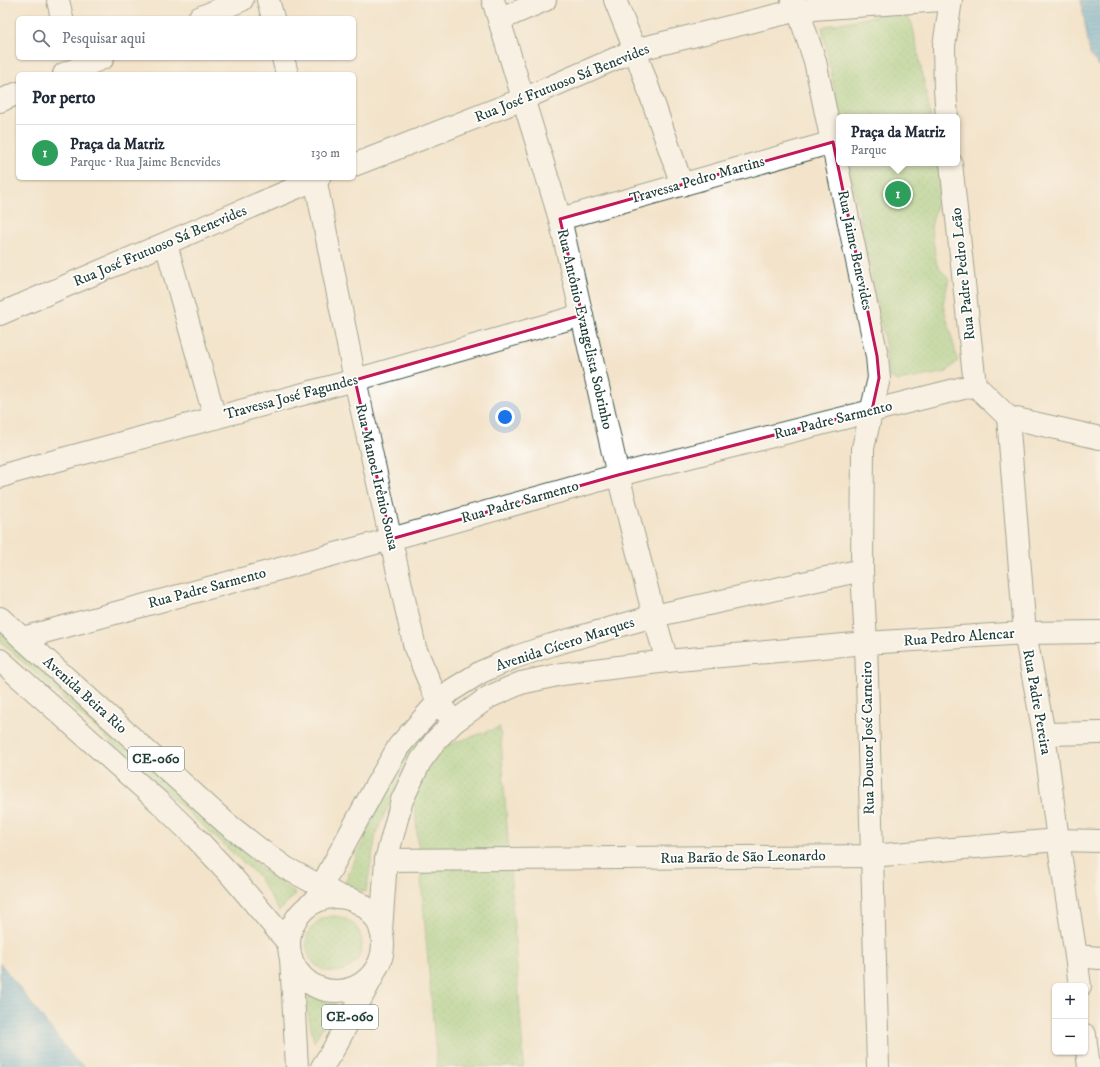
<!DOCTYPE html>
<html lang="pt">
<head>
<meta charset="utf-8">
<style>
	body { margin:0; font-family:"IM FELL DW Pica",serif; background:#f6f6f7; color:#1f2937 }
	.controls { position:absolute; right:12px; bottom:12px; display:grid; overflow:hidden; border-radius:6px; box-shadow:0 1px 3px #0004 }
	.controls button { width:36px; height:36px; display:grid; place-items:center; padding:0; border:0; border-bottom:1px solid #e0e1e3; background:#fff; color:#1f2937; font:20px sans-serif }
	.you { position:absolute; left:505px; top:417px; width:14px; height:14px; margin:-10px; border:3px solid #fff; border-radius:50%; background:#1a73e8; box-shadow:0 0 0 6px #1a73e833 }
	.badge { display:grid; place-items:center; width:26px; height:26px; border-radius:50%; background:#d1495b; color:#fff; font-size:13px; font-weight:700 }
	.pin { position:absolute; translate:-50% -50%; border:2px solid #fff; box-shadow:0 1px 4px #0006 }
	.popup { position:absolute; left:836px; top:114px; width:124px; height:52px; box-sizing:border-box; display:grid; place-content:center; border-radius:6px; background:#fff; filter:drop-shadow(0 1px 3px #0005); font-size:13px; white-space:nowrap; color:#747a83 }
	.popup b { font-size:15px; color:#1f2937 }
	.popup::after { content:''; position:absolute; left:50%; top:100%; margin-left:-8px; border:8px solid transparent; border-top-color:#fff }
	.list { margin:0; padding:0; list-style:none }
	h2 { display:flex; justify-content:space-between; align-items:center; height:52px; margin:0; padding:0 16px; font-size:17px }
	h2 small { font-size:13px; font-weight:400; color:#747a83 }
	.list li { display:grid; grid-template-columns:26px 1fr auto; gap:12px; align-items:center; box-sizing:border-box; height:56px; padding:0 16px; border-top:1px solid #e0e1e3 }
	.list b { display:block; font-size:15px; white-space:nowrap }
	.list p { margin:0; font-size:13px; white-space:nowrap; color:#747a83 }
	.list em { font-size:13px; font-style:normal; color:#747a83 }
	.icon { flex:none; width:22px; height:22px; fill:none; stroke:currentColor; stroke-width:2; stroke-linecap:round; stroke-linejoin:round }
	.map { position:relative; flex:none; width:1100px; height:1067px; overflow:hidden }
	.search { position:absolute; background:#fff; box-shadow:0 1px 3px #0004; left:16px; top:16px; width:340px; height:44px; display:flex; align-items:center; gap:10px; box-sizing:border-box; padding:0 14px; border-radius:6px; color:#747a83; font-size:15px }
	.panel { position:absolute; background:#fff; box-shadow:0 1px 3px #0004; left:16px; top:72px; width:340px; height:108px; border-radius:6px }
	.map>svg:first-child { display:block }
	.green { fill:url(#green-dots); stroke:#5c865b }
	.water { fill:url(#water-rules); stroke:#3d7485 }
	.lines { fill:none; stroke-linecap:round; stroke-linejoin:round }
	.minor-casing { stroke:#3f564a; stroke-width:24 }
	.major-casing { stroke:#3f564a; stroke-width:24 }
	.minor { stroke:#fff; stroke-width:22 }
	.major { stroke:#fff; stroke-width:22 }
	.marked { fill:none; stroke:#c2185b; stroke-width:3; stroke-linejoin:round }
	.labels { text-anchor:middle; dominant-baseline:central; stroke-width:3.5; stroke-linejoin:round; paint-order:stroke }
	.shield { fill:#fff; stroke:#627771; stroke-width:1 }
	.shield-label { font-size:14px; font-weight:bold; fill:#1f3d34 }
	.street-label { font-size:15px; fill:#1f3d34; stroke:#fff }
</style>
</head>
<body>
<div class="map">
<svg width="1100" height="1067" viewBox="0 0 1100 1067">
	<defs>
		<pattern id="green-dots" width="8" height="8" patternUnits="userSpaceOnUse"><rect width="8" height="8" fill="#99d082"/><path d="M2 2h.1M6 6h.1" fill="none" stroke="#7caa6b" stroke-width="1.8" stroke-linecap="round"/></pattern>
		<pattern id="water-rules" width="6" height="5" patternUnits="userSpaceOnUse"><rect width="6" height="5" fill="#5bacd6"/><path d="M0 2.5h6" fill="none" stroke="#4b8dae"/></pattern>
	</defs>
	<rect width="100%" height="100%" fill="#fff"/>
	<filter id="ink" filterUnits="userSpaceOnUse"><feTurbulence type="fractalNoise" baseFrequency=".025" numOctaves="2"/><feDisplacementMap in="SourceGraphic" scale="8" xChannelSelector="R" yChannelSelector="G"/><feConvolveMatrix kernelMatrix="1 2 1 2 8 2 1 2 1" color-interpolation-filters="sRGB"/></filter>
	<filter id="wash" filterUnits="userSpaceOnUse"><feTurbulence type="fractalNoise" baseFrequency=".012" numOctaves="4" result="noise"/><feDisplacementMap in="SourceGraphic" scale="16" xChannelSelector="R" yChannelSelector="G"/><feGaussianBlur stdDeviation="0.9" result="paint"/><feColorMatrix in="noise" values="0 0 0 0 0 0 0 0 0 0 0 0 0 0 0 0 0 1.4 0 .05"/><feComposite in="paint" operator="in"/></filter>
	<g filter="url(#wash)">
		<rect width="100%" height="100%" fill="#f3e3ca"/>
		<g class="green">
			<polygon points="897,11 907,15 912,23 931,117 840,117 822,27"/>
			<polygon points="849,163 941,163 945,182 936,207 931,227 937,265 949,279 943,304 958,361 947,372 898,381 888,376 885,344"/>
			<polygon points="0,629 271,877 296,894 279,911 258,876 0,641"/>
			<polygon points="500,727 524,1067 437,1067 411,763 401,776 376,834 366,892 344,885 394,769 424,731 430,736 416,756"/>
			<circle cx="334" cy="944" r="28"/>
			<polygon points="304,995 336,1004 314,1042"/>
		</g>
		<g class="water">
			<polygon points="1081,0 1100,0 1100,68 1090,54"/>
			<polygon points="0,963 77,1062 85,1067 0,1067"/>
		</g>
	</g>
	<g filter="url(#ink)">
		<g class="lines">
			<g class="minor-casing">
				<g id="minor">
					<polyline points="58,0 62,18"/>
					<polyline points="268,0 273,18"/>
					<polyline points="493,0 560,219 618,475 654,616 667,661"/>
					<polyline points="615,0 635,50 682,185"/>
					<polyline points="199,18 242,0"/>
					<polyline points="499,20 545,0"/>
					<polyline points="283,58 287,74"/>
					<polyline points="64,74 103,58"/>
					<polyline points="0,101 18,93"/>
					<polyline points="947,117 945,90 944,46 951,0"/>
					<polyline points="951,163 975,385"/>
					<polyline points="354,165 523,99 635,50 798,10 942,0"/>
					<polyline points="315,178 355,380 415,648 438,702 454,722"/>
					<polyline points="560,219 833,142"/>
					<polyline points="166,244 215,418"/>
					<polyline points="0,314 319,178"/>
					<polyline points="1008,417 1025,633 1044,734 1058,840 1076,956 1080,986"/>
					<polyline points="1008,417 1100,438"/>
					<polyline points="0,477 14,472 355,380 582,315"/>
					<polyline points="22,638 391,539 618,475 975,385 1008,417"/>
					<polyline points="1044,734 1100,733"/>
					<polyline points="386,860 871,856 1058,840 1100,841"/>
					<polyline points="1076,956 1100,958"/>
					<polyline points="1085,1035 1089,1067"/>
					<polyline points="878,1067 866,643 1025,633 1100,632"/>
				</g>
			</g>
			<g class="major-casing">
				<g id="major">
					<polyline points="0,618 226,823 258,848 286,868 341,897"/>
					<polyline points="0,660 159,802 195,837 229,873 289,944"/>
					<circle cx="336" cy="944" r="47"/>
					<polyline points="315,902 321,887 374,789 399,746 438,702 452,690 481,672 513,658 551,645 654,616 862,570"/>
					<polyline points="381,931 386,860 402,800 420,762 436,740 454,722 489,697 521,683 562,674 667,661 866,643 862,570 863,448 879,378 877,356 815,61 798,10 792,0"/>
					<polyline points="291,958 297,1067"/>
					<polyline points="322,1067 333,1050 373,976"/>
				</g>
			</g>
			<use href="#minor" class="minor"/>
			<use href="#major" class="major"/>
		</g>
	</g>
	<path d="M0 0H1100V1067H0ZM833,142L877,356L879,378L872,410L618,475L391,539L355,380L582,315L560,219Z" fill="#f3e3ca" fill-opacity=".55" fill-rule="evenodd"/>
	<path class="marked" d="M833,142L877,356L879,378L872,410L618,475L391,539L355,380L582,315L560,219Z"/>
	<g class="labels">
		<g class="shield">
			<rect x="128" y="747" width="56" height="24" rx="3"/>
			<rect x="322" y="1005" width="56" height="24" rx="3"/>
		</g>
		<g class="shield-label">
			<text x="156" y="759">CE-060</text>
			<text x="350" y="1017">CE-060</text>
		</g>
		<g class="street-label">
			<text transform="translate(562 83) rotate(-22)">Rua José Frutuoso Sá Benevides</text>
			<text transform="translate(697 180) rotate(-16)">Travessa Pedro Martins</text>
			<text transform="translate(160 246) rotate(-23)">Rua José Frutuoso Sá Benevides</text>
			<text transform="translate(855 250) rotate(78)">Rua Jaime Benevides</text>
			<text transform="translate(963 274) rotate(-96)">Rua Padre Pedro Leão</text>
			<text transform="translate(585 329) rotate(77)">Rua Antônio Evangelista Sobrinho</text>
			<text transform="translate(291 397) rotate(-15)">Travessa José Fagundes</text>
			<text transform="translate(833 420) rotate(-14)">Rua Padre Sarmento</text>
			<text transform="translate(377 477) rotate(77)">Rua Manoel Irênio Sousa</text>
			<text transform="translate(520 502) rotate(-16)">Rua Padre Sarmento</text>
			<text transform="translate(207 588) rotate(-15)">Rua Padre Sarmento</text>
			<text transform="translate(959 637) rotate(-4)">Rua Pedro Alencar</text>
			<text transform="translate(565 644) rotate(-18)">Avenida Cícero Marques</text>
			<text transform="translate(85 695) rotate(42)">Avenida Beira Rio</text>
			<text transform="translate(1037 702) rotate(80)">Rua Padre Pereira</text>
			<text transform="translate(868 738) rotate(-91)">Rua Doutor José Carneiro</text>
			<text transform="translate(743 857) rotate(-1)">Rua Barão de São Leonardo</text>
		</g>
	</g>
</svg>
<div class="controls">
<button>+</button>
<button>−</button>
</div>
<div class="you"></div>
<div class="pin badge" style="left:898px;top:194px;background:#2e9e5b">1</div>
<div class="popup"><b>Praça da Matriz</b>Parque</div>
<div class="search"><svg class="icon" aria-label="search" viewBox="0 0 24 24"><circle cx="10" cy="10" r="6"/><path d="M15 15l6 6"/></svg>Pesquisar aqui</div>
<section class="panel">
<h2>Por perto<small></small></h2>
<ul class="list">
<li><span class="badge" style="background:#2e9e5b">1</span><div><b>Praça da Matriz</b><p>Parque · Rua Jaime Benevides</p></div><em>130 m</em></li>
</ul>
</section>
</div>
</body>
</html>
